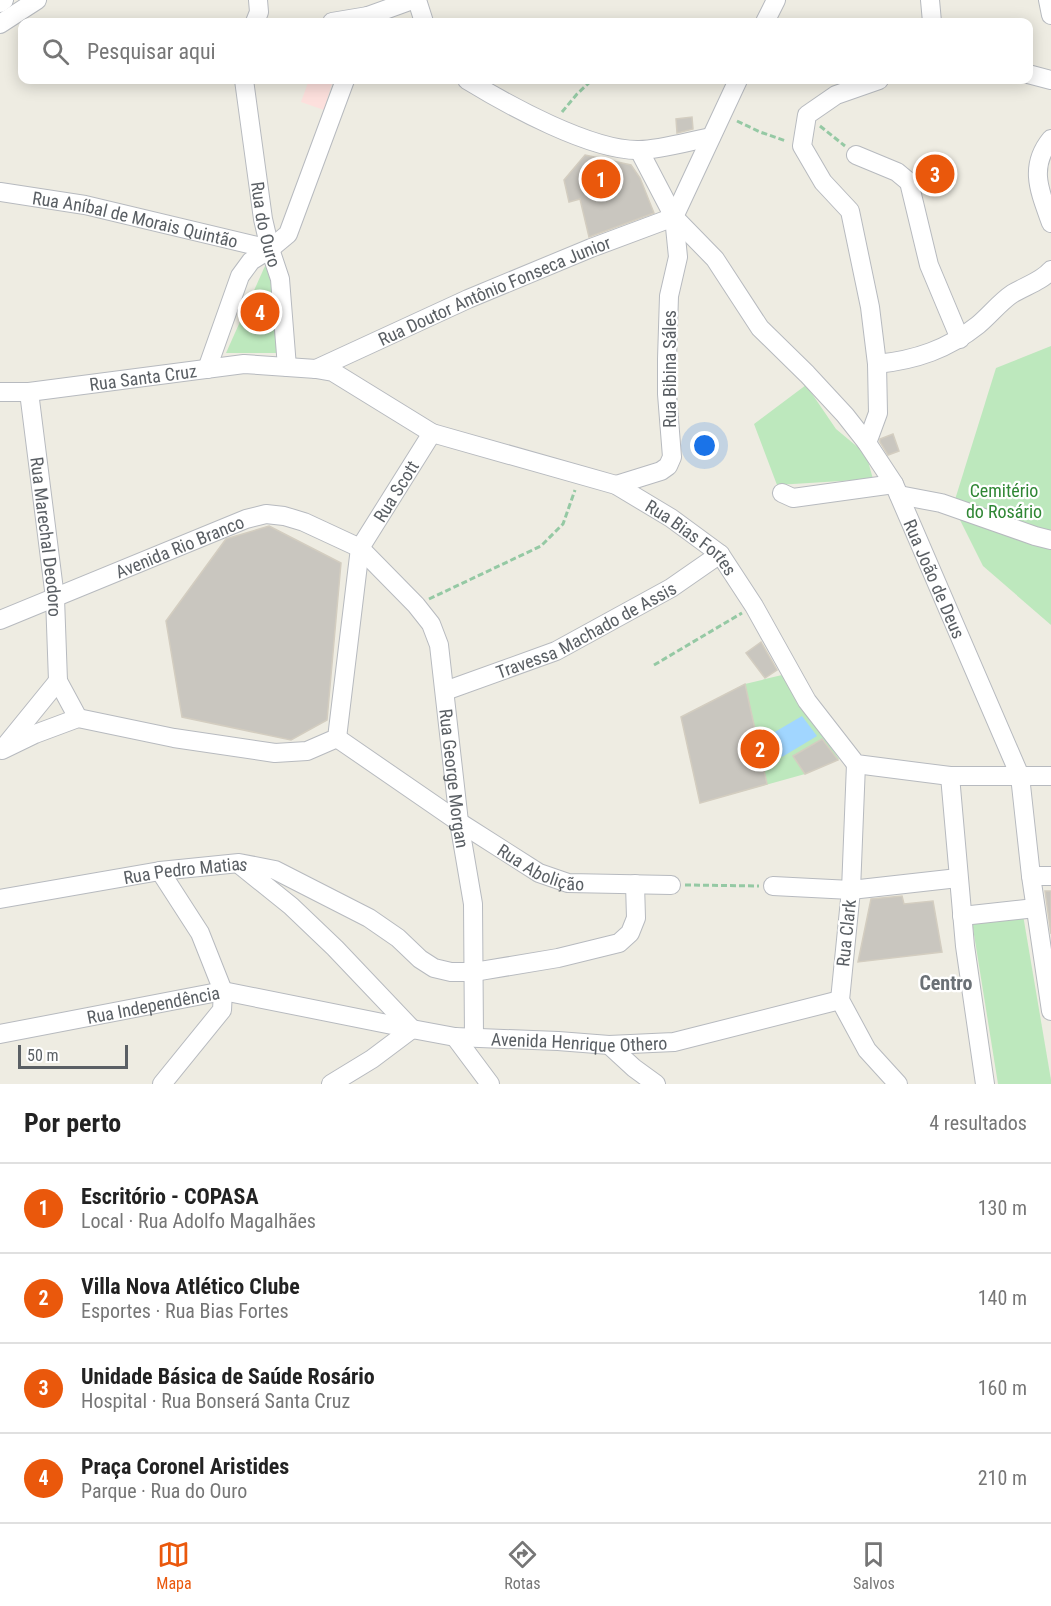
<!DOCTYPE html>
<html lang="pt">
<head>
<meta charset="utf-8">
<style>
	body { margin:0; font-family:"Roboto Condensed",sans-serif; background:#f2f2f2; color:#222 }
	.scale { position:absolute; left:18px; bottom:15px; width:110px; box-sizing:border-box; padding-left:6px; border:3px solid #5a5f64; border-top:0; font-size:16px; line-height:21px; white-space:nowrap; color:#5a5f64; -webkit-text-stroke:4px #fff; paint-order:stroke }
	.you { position:absolute; left:705px; top:446px; width:21px; height:21px; margin:-15px; border:4px solid #fff; border-radius:50%; background:#1a73e8; box-shadow:0 0 0 9px #1a73e833 }
	.badge { display:grid; place-items:center; width:39px; height:39px; border-radius:50%; background:#ea580c; color:#fff; font-size:20px; font-weight:700 }
	.pin { position:absolute; translate:-50% -50%; border:3px solid #fff; box-shadow:0 2px 6px #0006 }
	.list { margin:0; padding:0; list-style:none }
	h2 { display:flex; justify-content:space-between; align-items:center; height:78px; margin:0; padding:0 24px; font-size:26px }
	h2 small { font-size:20px; font-weight:400; color:#767676 }
	.list li { display:grid; grid-template-columns:39px 1fr auto; gap:18px; align-items:center; box-sizing:border-box; height:90px; padding:0 24px; border-top:2px solid #e0e0e0 }
	.list b { display:block; font-size:22px; white-space:nowrap }
	.list p { margin:0; font-size:20px; white-space:nowrap; color:#767676 }
	.list em { font-size:20px; font-style:normal; color:#767676 }
	.icon { flex:none; width:33px; height:33px; fill:none; stroke:currentColor; stroke-width:2; stroke-linecap:round; stroke-linejoin:round }
	.map { position:relative; flex:none; width:1051px; height:1084px; overflow:hidden }
	.search { position:absolute; background:#fff; box-shadow:0 3px 15px #0003; left:18px; right:18px; top:18px; height:66px; display:flex; align-items:center; gap:15px; box-sizing:border-box; padding:0 21px; border-radius:12px; color:#767676; font-size:22px }
	.sheet { height:438px; background:#fff }
	nav { display:flex; justify-content:space-around; align-items:center; box-sizing:border-box; height:84px; border-top:2px solid #e0e0e0; background:#fff; font-size:16px; color:#767676 }
	nav a { display:grid; justify-items:center; gap:3px }
	nav .on { color:#ea580c }
	.map>svg:first-child { display:block }
	.medical { fill:#fde0dd }
	.green { fill:#bde8bd }
	.water { fill:#a1d6ff }
	.building { fill:#c9c6bf; stroke:#d3cdc0; stroke-width:1.5 }
	.lines { fill:none; stroke-linecap:round; stroke-linejoin:round }
	.minor-casing { stroke:#b7babf; stroke-width:20 }
	.path { stroke:#95c9a4; stroke-width:3; stroke-dasharray:6 3; stroke-linecap:butt }
	.minor { stroke:#fff; stroke-width:18 }
	.labels { text-anchor:middle; dominant-baseline:central; stroke-width:4.5; stroke-linejoin:round; paint-order:stroke }
	.street-label { font-size:18px; fill:#5a5f64; stroke:#fff }
	.park-label { font-size:18px; fill:#2f8634; stroke:#fff }
	.neighbourhood-label { font-size:20px; font-weight:bold; fill:#6b7176; stroke:#fff }
</style>
</head>
<body>
<div class="map">
<svg width="1051" height="1084" viewBox="0 0 1051 1084">
	<rect width="100%" height="100%" fill="#eeece2"/>
	<polygon class="medical" points="309,80 333,80 324,110 301,102"/>
	<g class="green">
		<polygon points="265,266 272,272 281,353 226,353"/>
		<polygon points="1051,346 1051,625 983,566 953,506 996,368"/>
		<polygon points="806,385 836,429 866,454 873,479 777,485 754,424"/>
		<polygon points="782,675 839,759 805,774 700,803 681,717 745,684"/>
		<polygon points="1023,915 1051,1080 1051,1084 998,1084 972,922"/>
	</g>
	<polygon class="water" points="802,716 817,736 782,757 768,736"/>
	<g class="building">
		<polygon points="692,117 693,129 677,133 676,119"/>
		<polygon points="585,155 631,165 640,178 654,213 589,237 580,199 569,202 564,180"/>
		<polygon points="940,155 954,185 924,191 918,164"/>
		<polygon points="893,434 899,451 888,455 880,442 880,439"/>
		<polygon points="269,526 341,563 327,720 291,740 182,717 166,621 226,539"/>
		<polygon points="761,642 777,670 765,678 746,653"/>
		<polygon points="745,684 767,784 700,803 681,717"/>
		<polygon points="822,739 838,760 805,774 793,756"/>
		<polygon points="1045,891 1051,891 1051,934"/>
		<polygon points="902,896 904,904 933,901 942,952 858,962 871,899"/>
	</g>
	<g class="lines">
		<g class="minor-casing">
			<g id="minor">
				<polyline points="417,0 424,22"/>
				<polyline points="930,0 932,22"/>
				<polyline points="1048,0 1051,15"/>
				<polyline points="0,3 4,0"/>
				<polyline points="255,22 259,12 258,0"/>
				<polyline points="332,22 368,16"/>
				<polyline points="366,22 368,16 412,0"/>
				<polyline points="765,22 776,0"/>
				<polyline points="0,24 37,0"/>
				<polyline points="1028,74 1051,80"/>
				<path id="s1" d="M244,80L263,219L270,249L280,279L287,367"/>
				<path d="M467,80C508,105 591,151 639,150C660,150 690,141 711,137"/>
				<path d="M1051,139C1028,167 1040,192 1051,223"/>
				<path id="s2" d="M639,150L674,217L715,259L760,328L807,374L845,415L867,443L894,484L1020,776L1031,876L1051,1011"/>
				<polyline points="856,155 897,172 909,182 929,265 960,339"/>
				<path id="s3" d="M0,192L85,205L270,249"/>
				<polyline points="674,217 738,80"/>
				<path d="M877,364C916,360 948,349 978,325C990,315 1000,302 1012,294C1025,286 1042,281 1051,270"/>
				<polyline points="207,369 240,276 251,261 270,249 288,234 345,80"/>
				<path id="s4" d="M316,369L468,299L591,248L674,217"/>
				<path id="s5" d="M0,392H29L244,364L316,369L333,372L432,433L616,485L671,518L720,554L754,606L807,701L856,764L950,776H1051"/>
				<path id="s6" d="M29,392L55,598L58,681L78,718"/>
				<polyline points="867,443 878,413 877,364 870,307 850,211 823,182 802,146 807,115 836,95 879,80"/>
				<polyline points="616,485 661,471 668,466 672,457 667,394 667,359 669,296 678,257 674,217"/>
				<polyline points="782,493 793,498 894,484"/>
				<polyline points="899,495 941,503 1035,536 1051,540"/>
				<path id="s7" d="M0,620L246,519L266,514L284,516L304,522L360,548L416,605L431,624L439,645L459,822L473,904L474,1037"/>
				<path id="s8" d="M445,691L556,651L671,588L720,554"/>
				<path id="s9" d="M337,738L459,822L539,873L568,883L671,885"/>
				<polyline points="6,745 58,681"/>
				<path id="s10" d="M2,750L35,734L78,718L174,738L275,753L307,751L337,738L360,548L432,433"/>
				<polyline points="856,764 851,890 840,1000 867,1050 898,1084"/>
				<polyline points="950,776 965,946 985,1084"/>
				<polyline points="240,865 291,906 335,948 412,1029"/>
				<polyline points="160,871 200,933 223,991 222,1010 162,1084"/>
				<polyline points="1031,876 1051,876"/>
				<polyline points="773,886 851,890 958,878"/>
				<path id="s11" d="M0,899L160,871L239,863L275,870L369,918L398,938L420,959L434,968L451,972H474L558,958L619,943L630,933L636,918L635,884"/>
				<polyline points="962,916 1035,908"/>
				<path id="s12" d="M0,1034L223,991L412,1029"/>
				<polyline points="455,1037 490,1084"/>
				<polyline points="609,1045 634,1068 656,1084"/>
				<path id="s13" d="M331,1084L372,1059L412,1029L455,1037L558,1041L609,1045L674,1042L840,1000"/>
			</g>
		</g>
		<g class="path">
			<polyline points="633,22 635,19"/>
			<polyline points="562,112 577,94 592,80"/>
			<polyline points="737,121 760,132 786,141"/>
			<polyline points="820,126 845,146"/>
			<polyline points="429,599 541,546 563,524 575,490"/>
			<polyline points="654,665 742,613"/>
			<polyline points="685,885 759,886"/>
		</g>
		<use href="#minor" class="minor"/>
	</g>
	<g class="labels">
		<g class="street-label">
			<text stroke="none"><textPath href="#s3" startOffset="138">Rua Aníbal de Morais Quintão</textPath></text>
			<text stroke="none"><textPath href="#s1" startOffset="146">Rua do Ouro</textPath></text>
			<text stroke="none"><textPath href="#s4" startOffset="195">Rua Doutor Antônio Fonseca Junior</textPath></text>
			<text transform="translate(669 369) rotate(-90)">Rua Bibina Sáles</text>
			<text stroke="none"><textPath href="#s5" startOffset="144">Rua Santa Cruz</textPath></text>
			<text stroke="none"><textPath href="#s10" startOffset="606">Rua Scott</textPath></text>
			<text stroke="none"><textPath href="#s6" startOffset="146">Rua Marechal Deodoro</textPath></text>
			<text stroke="none"><textPath href="#s5" startOffset="735">Rua Bias Fortes</textPath></text>
			<text stroke="none"><textPath href="#s7" startOffset="194">Avenida Rio Branco</textPath></text>
			<text stroke="none"><textPath href="#s2" startOffset="526">Rua João de Deus</textPath></text>
			<text stroke="none"><textPath href="#s8" startOffset="154">Travessa Machado de Assis</textPath></text>
			<text stroke="none"><textPath href="#s7" startOffset="648">Rua George Morgan</textPath></text>
			<text stroke="none"><textPath href="#s9" startOffset="243">Rua Abolição</textPath></text>
			<text stroke="none"><textPath href="#s11" startOffset="188">Rua Pedro Matias</textPath></text>
			<text transform="translate(846 933) rotate(-84)">Rua Clark</text>
			<text stroke="none"><textPath href="#s12" startOffset="156">Rua Independência</textPath></text>
			<text stroke="none"><textPath href="#s13" startOffset="266">Avenida Henrique Othero</textPath></text>
		</g>
		<g class="park-label">
			<text x="1004" y="490">Cemitério<tspan x="1004" dy="21">do Rosário</tspan></text>
		</g>
		<g class="neighbourhood-label">
			<text x="946" y="983">Centro</text>
		</g>
	</g>
</svg>
<div class="scale">50 m</div>
<div class="you"></div>
<div class="pin badge" style="left:601px;top:179px">1</div>
<div class="pin badge" style="left:760px;top:749px">2</div>
<div class="pin badge" style="left:935px;top:174px">3</div>
<div class="pin badge" style="left:260px;top:312px">4</div>
<div class="search"><svg class="icon" aria-label="search" viewBox="0 0 24 24"><circle cx="10" cy="10" r="6"/><path d="M15 15l6 6"/></svg>Pesquisar aqui</div>
</div>
<section class="sheet">
<h2>Por perto<small>4 resultados</small></h2>
<ul class="list">
<li><span class="badge">1</span><div><b>Escritório - COPASA</b><p>Local · Rua Adolfo Magalhães</p></div><em>130 m</em></li>
<li><span class="badge">2</span><div><b>Villa Nova Atlético Clube</b><p>Esportes · Rua Bias Fortes</p></div><em>140 m</em></li>
<li><span class="badge">3</span><div><b>Unidade Básica de Saúde Rosário</b><p>Hospital · Rua Bonserá Santa Cruz</p></div><em>160 m</em></li>
<li><span class="badge">4</span><div><b>Praça Coronel Aristides</b><p>Parque · Rua do Ouro</p></div><em>210 m</em></li>
</ul>
</section>
<nav>
<a class="on"><svg class="icon" aria-label="map" viewBox="0 0 24 24"><path d="M3 6l6-2 6 2 6-2v14l-6 2-6-2-6 2zM9 4v14M15 6v14"/></svg>Mapa</a>
<a><svg class="icon" aria-label="directions" viewBox="0 0 24 24"><path d="M12 3l9 9-9 9-9-9zM9 14v-3h6M13 9l2 2-2 2"/></svg>Rotas</a>
<a><svg class="icon" aria-label="saved" viewBox="0 0 24 24"><path d="M7 4h10v16l-5-4-5 4z"/></svg>Salvos</a>
</nav>
</body>
</html>
